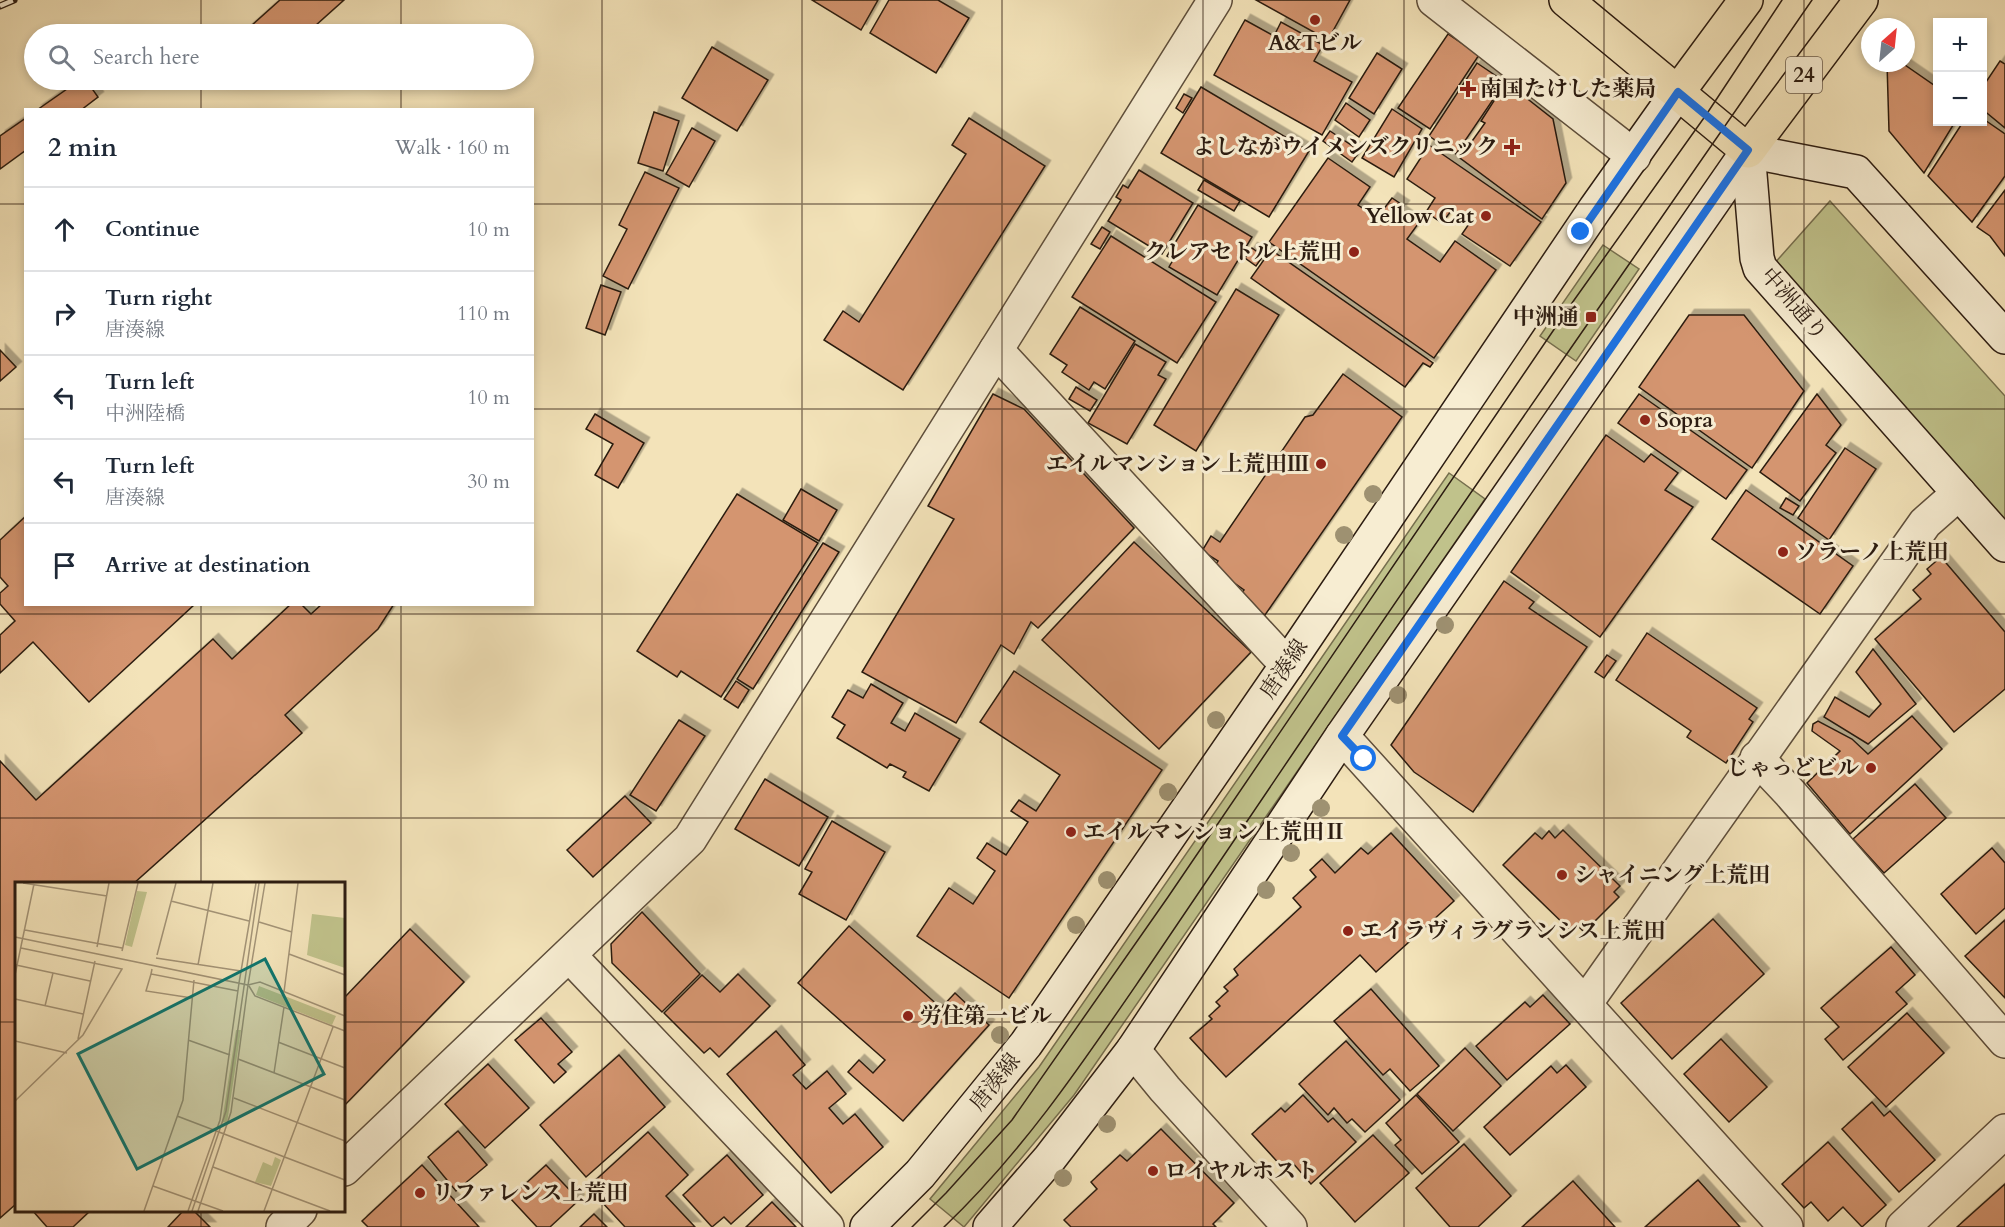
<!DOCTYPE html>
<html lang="en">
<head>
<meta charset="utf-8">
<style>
	body { margin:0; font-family:Cardo,"Noto Serif JP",serif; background:#f6f6f7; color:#1f2937 }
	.controls { position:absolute; right:18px; top:18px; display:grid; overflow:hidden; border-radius:0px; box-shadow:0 3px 9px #0003 }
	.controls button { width:54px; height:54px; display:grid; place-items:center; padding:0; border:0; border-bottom:2px solid #e0e1e3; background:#fff; color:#1f2937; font:30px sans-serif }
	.compass { position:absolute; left:1861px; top:18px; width:54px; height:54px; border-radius:50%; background:#fff; box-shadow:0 3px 9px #0003; rotate:27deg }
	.stop { position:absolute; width:18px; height:18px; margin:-14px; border:4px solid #1a73e8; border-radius:50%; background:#fff }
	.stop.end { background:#1a73e8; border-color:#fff; box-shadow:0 2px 6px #0008 }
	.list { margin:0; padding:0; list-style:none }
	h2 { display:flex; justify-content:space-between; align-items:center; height:78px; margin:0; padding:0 24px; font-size:26px }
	h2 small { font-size:20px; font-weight:400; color:#747a83 }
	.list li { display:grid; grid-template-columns:39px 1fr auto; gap:18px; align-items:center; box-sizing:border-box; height:84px; padding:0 24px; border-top:2px solid #e0e1e3 }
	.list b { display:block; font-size:22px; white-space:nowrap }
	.list p { margin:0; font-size:20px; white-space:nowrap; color:#747a83 }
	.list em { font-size:20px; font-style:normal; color:#747a83 }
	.icon { flex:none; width:33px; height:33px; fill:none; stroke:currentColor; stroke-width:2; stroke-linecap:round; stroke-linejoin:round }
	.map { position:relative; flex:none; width:2005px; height:1227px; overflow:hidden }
	.search { position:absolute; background:#fff; box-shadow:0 3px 9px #0003; left:24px; top:24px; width:510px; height:66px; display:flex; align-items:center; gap:15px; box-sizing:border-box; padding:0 21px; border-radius:33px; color:#747a83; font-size:22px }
	.panel { position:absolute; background:#fff; box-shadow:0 3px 9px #0003; left:24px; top:108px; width:510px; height:498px; border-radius:0px }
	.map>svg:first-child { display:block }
	.green { fill:#c0c28b; stroke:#766f4e; stroke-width:1.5 }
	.building { fill:#d4956f; stroke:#2c1c11; stroke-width:1.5; filter:url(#shadow) }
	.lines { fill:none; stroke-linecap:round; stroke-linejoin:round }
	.street-casing { stroke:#5e4e3b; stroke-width:36 }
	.secondary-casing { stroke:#2c1c11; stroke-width:36 }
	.primary-casing { stroke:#2c1c11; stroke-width:36 }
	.street { stroke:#f7edd2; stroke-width:33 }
	.secondary { stroke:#f7edd2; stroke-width:33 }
	.primary { stroke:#f3e3b9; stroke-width:33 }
	.tram { stroke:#2c1c11; stroke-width:1.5 }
	.rail-casing { stroke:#2c1c11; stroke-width:7 }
	.rail { stroke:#f7edd2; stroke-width:4.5; stroke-dasharray:14; stroke-linecap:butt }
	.tree { fill:#9e9171 }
	.route { stroke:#1a73e8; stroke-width:8 }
	.grid { fill:none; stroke:#2c1c11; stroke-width:1.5; stroke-opacity:0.55 }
	.poi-dot { fill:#8f2418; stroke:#f7edd2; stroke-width:2 }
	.labels { text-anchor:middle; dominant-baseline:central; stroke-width:6; stroke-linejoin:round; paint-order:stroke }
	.shield { fill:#f7edd2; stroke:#695b4b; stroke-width:1.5 }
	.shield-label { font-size:21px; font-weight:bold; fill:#2c1c11 }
	.poi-label { font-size:22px; font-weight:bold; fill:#2c1c11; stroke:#f7edd2; text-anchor:start }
	.street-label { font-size:22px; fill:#2c1c11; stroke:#f7edd2 }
	.inset-road { fill:none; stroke:#a39376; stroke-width:1.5 }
	.view { fill:#0f766e; fill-opacity:0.15; stroke:#0f766e; stroke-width:3 }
	.inset-edge { fill:none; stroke:#2c1c11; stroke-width:3 }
</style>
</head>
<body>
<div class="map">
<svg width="2005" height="1227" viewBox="0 0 2005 1227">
	<defs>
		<filter id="shadow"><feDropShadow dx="5.5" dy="-5.5" stdDeviation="0" flood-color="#0004"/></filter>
	</defs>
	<rect width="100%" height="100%" fill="#f3e3b9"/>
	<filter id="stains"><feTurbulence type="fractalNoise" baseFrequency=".00333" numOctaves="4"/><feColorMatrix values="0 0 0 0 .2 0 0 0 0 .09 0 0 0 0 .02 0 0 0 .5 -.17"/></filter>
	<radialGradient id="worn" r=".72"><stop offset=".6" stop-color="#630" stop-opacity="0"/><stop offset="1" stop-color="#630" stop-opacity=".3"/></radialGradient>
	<g class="green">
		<polygon points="1830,201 2005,396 2005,528 1773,265"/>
		<polygon points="1603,245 1639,269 1576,361 1540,336"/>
		<polygon points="1449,473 1485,499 1074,1095 964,1227 930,1199 1039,1067"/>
	</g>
	<g class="building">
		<polygon points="280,0 344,0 306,34 242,34"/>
		<polygon points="812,0 878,0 861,30"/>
		<polygon points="889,0 938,0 969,18 936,73 870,33"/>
		<polygon points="1256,0 1350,0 1328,40"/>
		<polygon points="1245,20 1274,36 1281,22 1323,45 1314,61 1352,82 1322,135 1214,75"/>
		<polygon points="1448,34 1479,55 1430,129 1398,108"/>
		<polygon points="712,47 768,80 737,131 682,98"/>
		<polygon points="1377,53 1402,69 1374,114 1349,98"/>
		<polygon points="2000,61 2005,64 2005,128 1982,109 1982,88"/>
		<polygon points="1477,63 1505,82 1456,154 1429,136"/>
		<polygon points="1887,63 1902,63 1934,85 1938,82 1938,122 1955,122 1924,173 1889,131"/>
		<polygon points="80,80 86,80 98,97 81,110 37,110"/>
		<polygon points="1506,82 1553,119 1566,183 1542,219 1460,158 1485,123 1481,121"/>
		<polygon points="1201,87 1309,151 1269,217 1161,153"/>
		<polygon points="1184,94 1192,98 1183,113 1176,108"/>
		<polygon points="1346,103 1370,120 1359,137 1335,120"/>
		<polygon points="1392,109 1422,129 1394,177 1362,158"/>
		<polygon points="654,112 679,121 663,171 638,163"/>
		<polygon points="26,118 26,150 0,169 0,136"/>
		<polygon points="969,118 1045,166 903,390 824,340 843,311 859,322 966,154 952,145"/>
		<polygon points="1982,118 2005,134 2005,176 1972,222 1928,176 1963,122 1982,122"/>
		<polygon points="692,128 715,141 689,187 666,174"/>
		<polygon points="1330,131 1360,151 1352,162 1323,141"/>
		<polygon points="1429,145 1541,222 1510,266 1462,234 1469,224 1451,211 1442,223 1426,212 1435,198 1407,179"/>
		<polygon points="1328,158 1370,187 1358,205 1377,218 1392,198 1404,206 1400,211 1418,224 1407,239 1440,262 1455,241 1496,270 1434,358 1269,242"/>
		<polygon points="1139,170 1193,203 1162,254 1108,221 1121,200 1116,197 1123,185 1128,188"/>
		<polygon points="645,172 679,188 628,289 603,276 627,229 619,225"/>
		<polygon points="1204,180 1240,201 1234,211 1198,190"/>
		<polygon points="2005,190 2005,256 1990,236 1977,227"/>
		<polygon points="1198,205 1252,237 1217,295 1169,267 1173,260 1167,256"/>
		<polygon points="1102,227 1110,232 1100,249 1091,244"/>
		<polygon points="1111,236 1216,302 1177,363 1072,297"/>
		<polygon points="1267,247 1433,363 1430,367 1423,363 1405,387 1251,278 1268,254 1263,251"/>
		<polygon points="1252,248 1263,256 1256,266 1245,258"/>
		<polygon points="601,285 621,292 605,335 586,328"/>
		<polygon points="1236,289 1279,315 1196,451 1154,425"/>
		<polygon points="1080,307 1135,341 1105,389 1094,382 1089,390 1062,372 1067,365 1050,354"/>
		<polygon points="1689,315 1744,315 1804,391 1752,468 1639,387"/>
		<polygon points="1135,344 1166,362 1158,375 1166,379 1127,444 1088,423"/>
		<polygon points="0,350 16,367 0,381"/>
		<polygon points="1343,374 1402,417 1265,615 1239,597 1244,590 1213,568 1218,561 1202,551 1211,536 1220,542 1305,417 1313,415"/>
		<polygon points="1076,387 1097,400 1090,411 1069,399"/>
		<polygon points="993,394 1024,409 1134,528 1038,628 1031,622 1014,654 1001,645 956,723 862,672 954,519 928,506"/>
		<polygon points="1639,394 1747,470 1726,499 1618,423"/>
		<polygon points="1817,394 1841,425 1826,445 1836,453 1800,501 1760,472"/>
		<polygon points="595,414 644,443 618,488 595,475 613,444 586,429"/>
		<polygon points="1606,435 1644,462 1651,454 1678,473 1665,490 1693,507 1600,637 1511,572"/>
		<polygon points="1845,448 1876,469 1829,540 1798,518"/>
		<polygon points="801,489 837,510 819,541 783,520"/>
		<polygon points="1746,490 1853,566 1820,614 1712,539"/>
		<polygon points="737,494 818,543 721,697 681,671 677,677 637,651"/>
		<polygon points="1786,498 1799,506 1793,515 1780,508"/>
		<polygon points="26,516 26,604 195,604 89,702 33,642 0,673 0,635 15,621 0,604 0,593 8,586 0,577 0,540"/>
		<polygon points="1134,542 1251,652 1159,749 1042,640"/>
		<polygon points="823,543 839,552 753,689 737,679"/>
		<polygon points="1941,557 2005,632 2005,689 1954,732 1875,639 1921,599 1913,590 1931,574 1927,569"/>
		<polygon points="1504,581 1534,602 1529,608 1587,647 1473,812 1414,772 1391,745"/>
		<polygon points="291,604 301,604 311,614 322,604 394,604 378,629 285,715 302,733 133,884 16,884 16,1204 0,1218 0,761 36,800 213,639 232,659"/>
		<polygon points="1647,633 1757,708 1749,719 1753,722 1726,763 1687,737 1691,731 1616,680"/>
		<polygon points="1873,649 1916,704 1868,744 1824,717 1835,697 1869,717 1881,704 1856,672"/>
		<polygon points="1607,655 1616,661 1604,678 1595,672"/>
		<polygon points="1014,671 1162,770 1009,998 917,936 949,888 973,904 995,871 977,858 987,843 1006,855 1028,822 1011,811 1019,800 1036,811 1060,775 980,722"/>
		<polygon points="736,681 749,690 738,708 724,699"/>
		<polygon points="871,684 903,703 891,723 905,731 915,713 960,739 929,791 903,777 906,772 890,764 887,768 837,738 845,725 832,717 848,690 863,698"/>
		<polygon points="1912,716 1942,749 1850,834 1807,783 1840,751 1812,731 1813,724 1818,721 1852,739 1868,754"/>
		<polygon points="679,720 705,736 656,811 630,795"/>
		<polygon points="765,779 828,817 799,866 735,829"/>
		<polygon points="1915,784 1946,818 1884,873 1853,839"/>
		<polygon points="625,796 651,823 593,877 567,850"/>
		<polygon points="832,821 885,852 846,920 799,894 812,872 805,869"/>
		<polygon points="1563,830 1620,886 1614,892 1619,897 1584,932 1578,926 1572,932 1503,865 1535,833 1542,839 1549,831 1555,838"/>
		<polygon points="1391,833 1454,901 1376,972 1360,955 1226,1077 1190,1038 1212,1019 1209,1016 1220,1006 1216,1002 1228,991 1224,987 1238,975 1234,969 1301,907 1293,898 1316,877 1310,870 1322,859 1335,873 1361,848 1368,854"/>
		<polygon points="1992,848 2005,863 2005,908 1976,934 1941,894"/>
		<polygon points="642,912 700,974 662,1012 612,963 611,944"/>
		<polygon points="1713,919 1764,974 1672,1059 1621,1003"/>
		<polygon points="2005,920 2005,998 1965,956"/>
		<polygon points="849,926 941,1008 955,993 989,1025 903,1121 848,1072 859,1060 873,1073 885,1060 798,983"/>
		<polygon points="410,929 464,982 344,1106 344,998"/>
		<polygon points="1891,947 1915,975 1896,992 1907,1004 1843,1060 1825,1039 1839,1027 1821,1008"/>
		<polygon points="738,974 770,1006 719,1057 710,1048 704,1053 664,1013 702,975 720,992"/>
		<polygon points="1371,989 1439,1066 1410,1091 1390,1069 1383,1075 1334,1021"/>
		<polygon points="1543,995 1570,1024 1507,1080 1476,1046 1525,1002 1530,1007"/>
		<polygon points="1907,1013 1944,1053 1886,1107 1848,1067"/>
		<polygon points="541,1018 572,1052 558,1064 566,1072 554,1083 515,1040"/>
		<polygon points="776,1031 805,1065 793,1075 806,1089 827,1071 846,1094 829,1108 843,1124 855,1114 883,1147 831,1193 727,1074"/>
		<polygon points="1721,1039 1767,1087 1729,1122 1684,1074"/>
		<polygon points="1346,1041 1400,1100 1365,1132 1352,1119 1347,1123 1334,1108 1328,1115 1299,1084"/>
		<polygon points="1465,1048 1501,1086 1453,1131 1417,1094"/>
		<polygon points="619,1055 665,1107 586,1177 540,1125"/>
		<polygon points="488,1064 529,1108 485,1148 445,1104"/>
		<polygon points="1566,1065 1586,1087 1510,1155 1484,1127 1551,1066 1557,1073"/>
		<polygon points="1303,1095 1328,1122 1333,1118 1356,1142 1311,1184 1292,1162 1284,1169 1252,1134 1281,1108 1285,1112"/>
		<polygon points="1416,1095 1459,1142 1422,1174 1395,1145 1401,1140 1386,1123"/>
		<polygon points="1872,1102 1884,1116 1890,1111 1935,1160 1899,1192 1842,1129"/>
		<polygon points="1161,1129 1234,1203 1213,1224 1216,1227 1071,1227 1064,1220 1097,1189 1091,1182 1120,1155 1127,1161"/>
		<polygon points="458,1131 487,1165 456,1191 428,1157"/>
		<polygon points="648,1132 688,1175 666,1196 695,1227 625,1227 588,1187"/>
		<polygon points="1373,1135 1409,1173 1355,1222 1320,1183"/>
		<polygon points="1828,1142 1886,1205 1862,1227 1843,1207 1828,1221 1811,1202 1804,1208 1782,1184"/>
		<polygon points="1464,1144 1511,1196 1478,1227 1450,1227 1416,1188"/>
		<polygon points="727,1155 763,1195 731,1224 724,1217 712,1227 683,1195"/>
		<polygon points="422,1165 479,1227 368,1227 362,1221"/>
		<polygon points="546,1165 579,1200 550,1227 537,1227 510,1198"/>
		<polygon points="1698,1180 1740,1227 1645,1227"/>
		<polygon points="1573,1181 1615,1227 1522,1227"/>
		<polygon points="2005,1184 2005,1227 1957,1227"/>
		<polygon points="772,1202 796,1227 746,1227"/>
		<polygon points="32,1210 91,1210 73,1227 47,1227"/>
		<polygon points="184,1210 193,1210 210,1227 168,1227"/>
		<polygon points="594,1214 607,1227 580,1227"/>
	</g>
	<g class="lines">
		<g class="street-casing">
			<g id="street">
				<polyline points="1434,0 1634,156"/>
				<polyline points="996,350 1287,665"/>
				<polyline points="1342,736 1786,1227"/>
				<polyline points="1757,758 1790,793 2005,1041"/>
				<polyline points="569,955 827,1227"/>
				<polyline points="1585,1004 1925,523 1959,493"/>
				<polyline points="1133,1050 1165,1089 1290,1227"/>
				<polyline points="344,1169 690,839 1215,0"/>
				<polyline points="283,1227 300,1210"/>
				<polyline points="1903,1227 2005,1131"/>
			</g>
		</g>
		<g class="secondary-casing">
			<g id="secondary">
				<polyline points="1748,151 1757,258 1760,268 2005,545"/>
				<polyline points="1748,151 1856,172 2005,337"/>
				<polyline points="867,1227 920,1174 1026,1044 1287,665 1595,209 1678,92"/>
				<polyline points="990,1227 1050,1158 1133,1050 1342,736 1748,151"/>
			</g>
		</g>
		<g class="primary-casing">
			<g id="primary">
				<polyline points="1566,0 1748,151 1861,0"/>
				<polyline points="1678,92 1746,0"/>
			</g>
		</g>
		<use href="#street" class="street"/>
		<use href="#secondary" class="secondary"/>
		<use href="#primary" class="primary"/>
		<g class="tram">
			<polyline points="912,1227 946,1193 1012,1120 1168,897 1572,303 1706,115 1782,0"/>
			<path d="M944,1227C1023,1152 1084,1061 1145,972C1197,895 1249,818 1302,740C1469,492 1642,247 1812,0"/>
		</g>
		<g class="rail-casing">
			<polyline id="rail" points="0,6 14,0"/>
		</g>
		<use href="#rail" class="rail"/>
	</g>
	<g class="tree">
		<circle cx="1373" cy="494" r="9"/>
		<circle cx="1344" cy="535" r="9"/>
		<circle cx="1445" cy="625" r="9"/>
		<circle cx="1398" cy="695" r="9"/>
		<circle cx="1216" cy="720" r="9"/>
		<circle cx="1168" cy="792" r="9"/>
		<circle cx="1321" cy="808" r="9"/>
		<circle cx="1306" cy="831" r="9"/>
		<circle cx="1291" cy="853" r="9"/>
		<circle cx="1107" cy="880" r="9"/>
		<circle cx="1266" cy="890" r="9"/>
		<circle cx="1076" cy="925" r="9"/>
		<circle cx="1000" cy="1035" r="9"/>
		<circle cx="1107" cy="1124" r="9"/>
		<circle cx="1063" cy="1178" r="9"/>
	</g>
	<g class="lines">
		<polyline class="route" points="1364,759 1342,736 1748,150 1678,92 1581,232"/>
	</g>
	<path class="grid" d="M201,0V34M401,0V34M602,0V1227M802,0V1227M1002,0V1227M1203,0V1227M1404,0V1227M1604,0V1227M1804,0V1227M201,80V110M401,80V110M0,204H26M532,204H2005M0,409H26M532,409H2005M201,604V884M401,604V1227M0,614H2005M0,818H2005M0,1022H16M344,1022H2005M201,1210V1227"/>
	<g class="poi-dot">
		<circle cx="1315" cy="20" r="6"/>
		<path d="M1465 80h6v6h6v6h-6v6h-6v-6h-6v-6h6z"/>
		<path d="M1509 138h6v6h6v6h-6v6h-6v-6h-6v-6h6z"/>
		<circle cx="1486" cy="216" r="6"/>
		<circle cx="1354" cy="252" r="6"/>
		<rect x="1585" y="311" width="12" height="12" rx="3"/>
		<circle cx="1645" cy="420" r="6"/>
		<circle cx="1321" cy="464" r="6"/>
		<circle cx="1783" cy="552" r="6"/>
		<circle cx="1871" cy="768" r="6"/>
		<circle cx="1071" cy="832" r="6"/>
		<circle cx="1562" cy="875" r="6"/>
		<circle cx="1348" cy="931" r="6"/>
		<circle cx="908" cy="1016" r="6"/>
		<circle cx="1153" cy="1171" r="6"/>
		<circle cx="420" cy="1193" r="6"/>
	</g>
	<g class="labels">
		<rect class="shield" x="1786" y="57" width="36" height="36" rx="4.5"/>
		<g class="shield-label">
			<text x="1804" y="75">24</text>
		</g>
		<g class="poi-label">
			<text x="1315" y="43" text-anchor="middle">A&amp;Tビル</text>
			<text x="1480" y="89">南国たけした薬局</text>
			<text x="1498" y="147" text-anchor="end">よしながウイメンズクリニック</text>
			<text x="1474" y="216" text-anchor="end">Yellow Cat</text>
			<text x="1342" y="252" text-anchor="end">クレアセトル上荒田</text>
			<text x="1579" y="317" text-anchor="end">中洲通</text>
			<text x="1657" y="420">Sopra</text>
			<text x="1309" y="464" text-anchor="end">エイルマンション上荒田Ⅲ</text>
			<text x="1795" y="552">ソラーノ上荒田</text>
			<text x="1859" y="768" text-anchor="end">じゃっどビル</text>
			<text x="1083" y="832">エイルマンション上荒田Ⅱ</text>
			<text x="1574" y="875">シャイニング上荒田</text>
			<text x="1360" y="931">エイラヴィラグランシス上荒田</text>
			<text x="920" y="1016">労住第一ビル</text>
			<text x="1165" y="1171">ロイヤルホスト</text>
			<text x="432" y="1193">リファレンス上荒田</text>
		</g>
		<g class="street-label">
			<text transform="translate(1794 304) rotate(49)">中洲通り</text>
			<text transform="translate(1284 669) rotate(-56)">唐湊線</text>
			<text transform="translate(995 1082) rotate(-51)">唐湊線</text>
		</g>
	</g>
	<g transform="translate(15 882)">
		<rect width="330" height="330" fill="#f3e3b9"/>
		<path d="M122,9L132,10L117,65L110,63ZM297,32L330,36V86L292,73ZM244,104L321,134L317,143L241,113ZM221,148H226L212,241L207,240ZM260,275L266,278L256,304L240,300L248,280L257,284Z" fill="#c0c28b"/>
		<path class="inset-road" d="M8,1L92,14M156,19L234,39M244,40L277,50M10,48L107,66M0,55L233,103L250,1M82,65L94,1M107,69L123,1M274,72L330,93M142,73L161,1M141,76L226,89M1,83L75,99M183,83L198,1M137,87L136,92L223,109M136,92L131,109L177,116M0,93L19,2M224,101L241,1M233,103L245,100L330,134M234,104L240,114L330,149M269,110L283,1M0,117L68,132M30,124L38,91M63,157L80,79M173,158L215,173M0,159L52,171M263,160L330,186M223,177L330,218M259,191L269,125M219,216L330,259M0,219L68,153L107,87L6,66M162,234L330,298M198,285L315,329M138,304L208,329M129,329L168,218L179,98M173,329L205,238L224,101M177,329L211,229L244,1M183,329L216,230L233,103M249,329L318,145"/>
		<path class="view" d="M250,77L309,192L122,287L63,172Z"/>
		<rect width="330" height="330" class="inset-edge"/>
	</g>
	<rect width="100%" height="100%" filter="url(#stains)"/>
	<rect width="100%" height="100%" fill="url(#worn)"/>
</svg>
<div class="controls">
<button>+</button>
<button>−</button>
</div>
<svg class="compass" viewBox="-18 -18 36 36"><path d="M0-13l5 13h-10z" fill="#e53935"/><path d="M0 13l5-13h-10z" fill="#747a83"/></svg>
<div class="stop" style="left:1364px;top:759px"></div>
<div class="stop end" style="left:1581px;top:232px"></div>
<div class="search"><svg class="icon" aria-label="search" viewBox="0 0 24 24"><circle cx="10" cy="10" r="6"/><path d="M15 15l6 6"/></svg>Search here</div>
<section class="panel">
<h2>2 min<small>Walk · 160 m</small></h2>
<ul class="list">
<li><svg class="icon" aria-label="ahead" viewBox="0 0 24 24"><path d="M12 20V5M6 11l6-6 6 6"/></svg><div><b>Continue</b></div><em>10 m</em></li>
<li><svg class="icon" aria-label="right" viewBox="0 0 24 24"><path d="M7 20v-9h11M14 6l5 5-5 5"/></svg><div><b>Turn right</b><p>唐湊線</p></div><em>110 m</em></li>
<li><svg class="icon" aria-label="left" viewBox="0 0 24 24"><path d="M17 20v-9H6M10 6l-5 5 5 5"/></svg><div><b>Turn left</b><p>中洲陸橋</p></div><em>10 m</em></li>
<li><svg class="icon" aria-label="left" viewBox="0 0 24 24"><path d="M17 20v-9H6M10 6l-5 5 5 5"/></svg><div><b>Turn left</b><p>唐湊線</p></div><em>30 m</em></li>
<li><svg class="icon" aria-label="arrive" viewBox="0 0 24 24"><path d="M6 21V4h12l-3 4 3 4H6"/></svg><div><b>Arrive at destination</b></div></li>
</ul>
</section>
</div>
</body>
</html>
